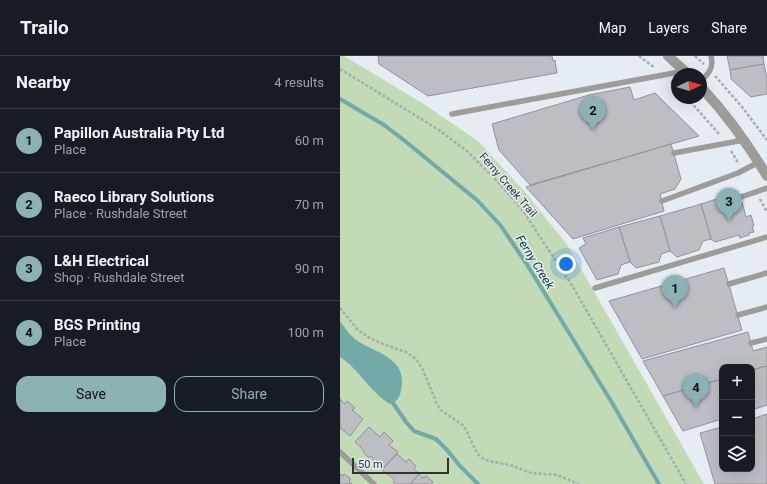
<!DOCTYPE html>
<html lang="en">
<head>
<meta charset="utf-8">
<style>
	body { margin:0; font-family:Roboto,sans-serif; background:#20242c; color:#f1f3f6 }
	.controls { position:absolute; right:12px; bottom:12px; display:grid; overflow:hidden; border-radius:8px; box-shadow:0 4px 16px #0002 }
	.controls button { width:36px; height:36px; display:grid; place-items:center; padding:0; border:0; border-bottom:1px solid #363941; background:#171b24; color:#f1f3f6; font:20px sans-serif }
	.compass { position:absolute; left:331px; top:12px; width:36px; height:36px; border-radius:50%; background:#171b24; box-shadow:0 4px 16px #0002; rotate:86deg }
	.scale { position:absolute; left:12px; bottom:10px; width:97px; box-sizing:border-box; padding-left:4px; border:2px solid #303335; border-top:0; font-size:11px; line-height:14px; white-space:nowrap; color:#303335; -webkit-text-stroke:3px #e5ecf2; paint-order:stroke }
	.you { position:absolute; left:226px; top:208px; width:14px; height:14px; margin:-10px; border:3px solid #fff; border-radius:50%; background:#1a73e8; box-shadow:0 0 0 6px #1a73e833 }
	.badge { display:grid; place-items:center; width:26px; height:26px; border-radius:50%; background:#8db2b6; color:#111; font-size:13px; font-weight:700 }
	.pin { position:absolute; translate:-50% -33px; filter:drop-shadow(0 1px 2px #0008) }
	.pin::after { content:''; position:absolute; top:21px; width:14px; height:12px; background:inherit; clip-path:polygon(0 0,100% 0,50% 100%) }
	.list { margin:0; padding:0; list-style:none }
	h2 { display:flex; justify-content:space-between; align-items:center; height:52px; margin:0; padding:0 16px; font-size:17px }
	h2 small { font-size:13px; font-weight:400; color:#9ea1a6 }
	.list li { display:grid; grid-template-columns:26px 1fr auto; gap:12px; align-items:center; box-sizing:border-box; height:64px; padding:0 16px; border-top:1px solid #363941 }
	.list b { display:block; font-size:15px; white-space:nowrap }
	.list p { margin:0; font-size:13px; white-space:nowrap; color:#9ea1a6 }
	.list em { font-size:13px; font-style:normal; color:#9ea1a6 }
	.actions { display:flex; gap:8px; padding:12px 16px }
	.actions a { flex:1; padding:9px 0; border:1px solid #8db2b6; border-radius:12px; text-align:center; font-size:14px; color:#8db2b6 }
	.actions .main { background:#8db2b6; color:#111 }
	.icon { flex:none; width:22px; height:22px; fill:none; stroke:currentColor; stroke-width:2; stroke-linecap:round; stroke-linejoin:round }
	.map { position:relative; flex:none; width:427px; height:428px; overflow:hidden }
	header { display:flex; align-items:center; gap:24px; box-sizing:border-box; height:56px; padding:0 20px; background:#171b24; border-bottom:1px solid #363941 }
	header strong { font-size:19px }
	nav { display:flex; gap:22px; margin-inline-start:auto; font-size:14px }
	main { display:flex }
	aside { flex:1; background:#171b24 }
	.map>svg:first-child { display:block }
	.green { fill:#c2dab5 }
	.water { fill:#72a9a9 }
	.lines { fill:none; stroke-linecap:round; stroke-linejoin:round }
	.stream { stroke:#72a9a9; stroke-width:4 }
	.building { fill:#bdbdc4; stroke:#929299 }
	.path { stroke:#a6acb1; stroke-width:2.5; stroke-dasharray:3 2; stroke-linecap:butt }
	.service { stroke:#9e9c99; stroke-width:5.5 }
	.minor { stroke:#9e9c99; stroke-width:10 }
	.labels { text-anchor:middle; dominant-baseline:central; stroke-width:3; stroke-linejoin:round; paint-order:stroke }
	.street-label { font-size:11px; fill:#303335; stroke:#e5ecf2 }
	.water-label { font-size:12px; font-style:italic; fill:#043b3b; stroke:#e5ecf2 }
</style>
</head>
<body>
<header>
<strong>Trailo</strong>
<nav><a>Map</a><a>Layers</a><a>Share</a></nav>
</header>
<main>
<aside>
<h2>Nearby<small>4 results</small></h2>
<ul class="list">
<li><span class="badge">1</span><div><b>Papillon Australia Pty Ltd</b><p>Place</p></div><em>60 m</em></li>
<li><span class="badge">2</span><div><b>Raeco Library Solutions</b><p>Place · Rushdale Street</p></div><em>70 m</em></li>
<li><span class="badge">3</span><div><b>L&amp;H Electrical</b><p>Shop · Rushdale Street</p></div><em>90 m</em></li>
<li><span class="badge">4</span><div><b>BGS Printing</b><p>Place</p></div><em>100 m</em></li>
</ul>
<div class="actions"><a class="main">Save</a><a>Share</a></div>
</aside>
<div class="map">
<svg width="427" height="428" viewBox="0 0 427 428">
	<rect width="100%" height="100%" fill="#e5ecf2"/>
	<polygon class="green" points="0,0 4,0 82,47 138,85 184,135 228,190 364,428 0,428"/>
	<path class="water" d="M0,265C5,272 11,281 19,286C39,298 68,303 61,335C59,342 57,346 50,348C30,336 19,313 0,301Z"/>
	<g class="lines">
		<g class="stream">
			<polyline points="0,43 44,69 65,85 138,145 161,170 186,207 271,345 319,428"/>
			<polyline points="53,347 66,366 74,375 96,383 107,394 120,410 138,428"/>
		</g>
	</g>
	<g class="building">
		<polygon points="38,0 212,0 213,5 215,4 217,17 88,40 39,8"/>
		<polygon points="387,0 423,0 424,8 390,14"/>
		<polygon points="424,8 427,23 427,38 411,41 391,23 390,14"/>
		<polygon points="290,31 294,44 315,37 359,80 190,129 159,94 152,68 249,39"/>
		<polygon points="331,88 341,123 335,133 320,138 324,155 233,183 186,131"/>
		<polygon points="396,137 400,147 402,146 406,161 411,159 414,170 412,170 414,176 409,177 409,179 400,182 399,179 375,186 371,183 361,148"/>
		<polygon points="361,148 371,183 363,185 359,194 337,201 330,195 320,160"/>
		<polygon points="320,160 330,195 321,198 319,206 296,212 290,206 279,171"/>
		<polygon points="279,171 290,206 281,209 278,218 257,224 239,192 246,188 243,182"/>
		<polygon points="384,212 402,274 302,303 269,245"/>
		<polygon points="408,276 413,295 427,291 427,310 412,314 412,311 382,311 382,323 323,340 303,305"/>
		<polygon points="427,310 427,349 412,354 412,314"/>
		<polygon points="382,323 382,363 343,375 323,340"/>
		<polygon points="0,343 5,348 7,345 15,352 12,354 23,363 10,380 0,372"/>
		<polygon points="427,358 427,428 375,428 360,377 382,371 382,413 412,413 412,363"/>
		<polygon points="29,371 40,381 44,376 53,385 49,389 58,396 42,413 32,403 33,402 31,400 29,402 23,396 24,395 15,386"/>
		<polygon points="57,398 66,406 69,403 76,410 74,413 79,418 70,428 55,428 53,426 55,424 42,414"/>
		<polygon points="0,418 3,420 4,418 11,423 9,425 12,428 0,428"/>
		<polygon points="79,418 83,422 86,420 93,426 91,428 70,428"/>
	</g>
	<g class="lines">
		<g class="path">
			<polyline points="299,0 315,12"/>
			<polyline points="355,0 364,8"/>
			<polyline points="0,13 99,74 128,96 156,124 181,152 233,231 346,428"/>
			<polyline points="375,20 403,52 427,84"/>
			<polyline points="331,25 337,31"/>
			<polyline points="347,42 380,79"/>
			<polyline points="391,95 399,108"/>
			<polyline points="420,143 427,156"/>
			<polyline points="0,252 18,274 28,281 45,289 66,296 76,303 83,314 97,348 101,354 124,370 137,397 142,402 149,405 170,409 191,417 217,419 239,428"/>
		</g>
		<g class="service">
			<path d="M361,25C369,17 374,12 371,0"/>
			<polyline points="112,58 345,15"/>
			<polyline points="334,97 404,84"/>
			<polyline points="398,142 427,132"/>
			<polyline points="322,145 398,117 419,106"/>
			<polyline points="389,228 427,217"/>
			<polyline points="255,232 427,181"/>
			<polyline points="398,259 427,251"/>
			<polyline points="411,287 427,283"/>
			<polyline points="0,396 34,428"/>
		</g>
		<g class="minor">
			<polyline points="328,0 348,18"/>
			<path d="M361,31C386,58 408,88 427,120"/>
		</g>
	</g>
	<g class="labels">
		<g class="street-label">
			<text transform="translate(168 129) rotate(49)">Ferny Creek Trail</text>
		</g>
		<g class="water-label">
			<text transform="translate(195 206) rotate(58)">Ferny Creek</text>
		</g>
	</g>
</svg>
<div class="controls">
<button>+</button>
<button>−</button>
<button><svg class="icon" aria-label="layers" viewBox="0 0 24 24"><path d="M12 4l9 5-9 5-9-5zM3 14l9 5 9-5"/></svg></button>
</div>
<svg class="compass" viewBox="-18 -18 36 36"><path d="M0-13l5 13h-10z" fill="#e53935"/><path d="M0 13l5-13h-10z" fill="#9ea1a6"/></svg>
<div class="scale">50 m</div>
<div class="you"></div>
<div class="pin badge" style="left:335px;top:252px">1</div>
<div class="pin badge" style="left:253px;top:74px">2</div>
<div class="pin badge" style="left:389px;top:165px">3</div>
<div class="pin badge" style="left:356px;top:351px">4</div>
</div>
</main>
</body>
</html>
